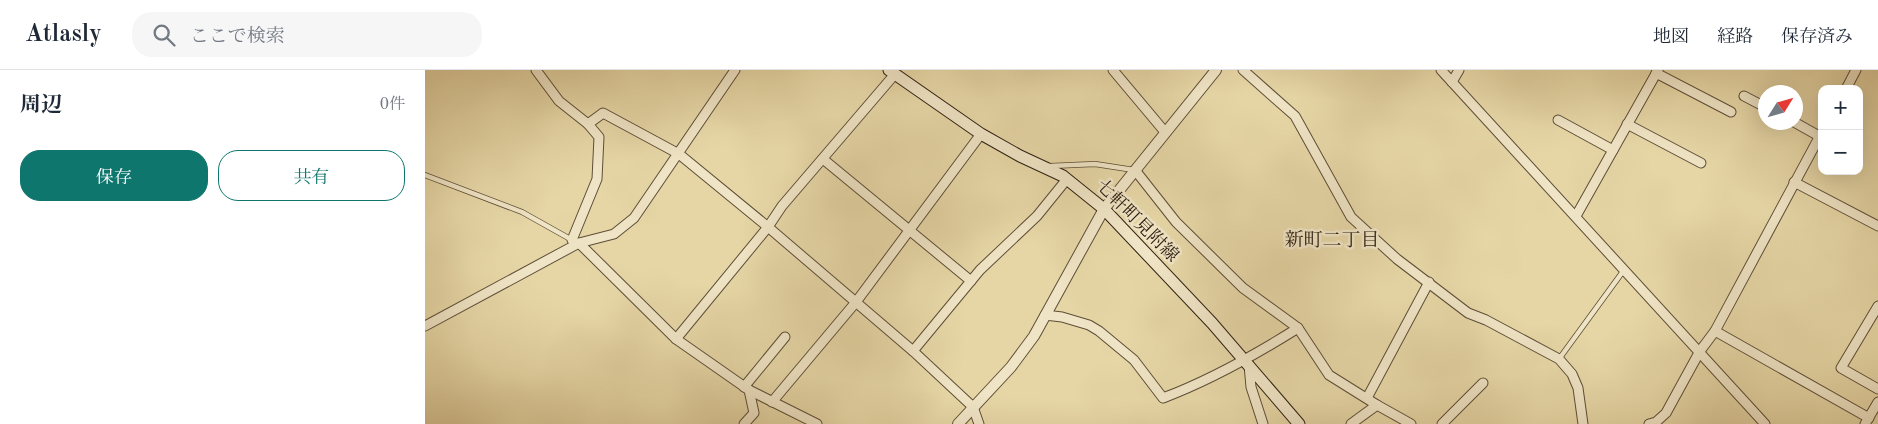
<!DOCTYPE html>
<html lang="ja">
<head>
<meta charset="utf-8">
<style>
	body { margin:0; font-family:"Old Standard TT","Noto Serif JP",serif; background:#f6f6f7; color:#1f2937 }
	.controls { position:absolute; right:15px; top:15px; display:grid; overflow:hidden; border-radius:10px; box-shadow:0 5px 20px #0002 }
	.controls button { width:45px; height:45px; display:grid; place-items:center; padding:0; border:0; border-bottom:1px solid #e0e1e3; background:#fff; color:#1f2937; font:25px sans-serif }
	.compass { position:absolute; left:1333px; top:15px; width:45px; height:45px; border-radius:50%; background:#fff; box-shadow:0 5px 20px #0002; rotate:53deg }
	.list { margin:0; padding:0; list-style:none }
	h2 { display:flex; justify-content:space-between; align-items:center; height:65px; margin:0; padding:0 20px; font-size:21px }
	h2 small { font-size:16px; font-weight:400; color:#747a83 }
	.actions { display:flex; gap:10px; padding:15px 20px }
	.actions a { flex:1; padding:11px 0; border:1px solid #0f766e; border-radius:20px; text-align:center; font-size:18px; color:#0f766e }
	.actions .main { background:#0f766e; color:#fff }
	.icon { flex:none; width:28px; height:28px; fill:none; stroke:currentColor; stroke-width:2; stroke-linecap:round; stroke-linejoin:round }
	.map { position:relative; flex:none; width:1453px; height:354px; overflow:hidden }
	header { display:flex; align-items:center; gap:30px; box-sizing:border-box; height:70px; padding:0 25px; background:#fff; border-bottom:1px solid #e0e1e3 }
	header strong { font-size:24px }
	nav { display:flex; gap:28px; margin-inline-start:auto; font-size:18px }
	.search { width:350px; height:45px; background:#f6f6f7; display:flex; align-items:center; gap:12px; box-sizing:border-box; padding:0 18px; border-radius:20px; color:#747a83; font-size:19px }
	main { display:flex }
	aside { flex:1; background:#fff }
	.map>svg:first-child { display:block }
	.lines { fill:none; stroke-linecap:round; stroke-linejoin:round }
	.service-casing { stroke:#5d4e37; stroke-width:6 }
	.minor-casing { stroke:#5d4e37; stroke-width:11 }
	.tertiary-casing { stroke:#5d4e37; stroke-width:12 }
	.secondary-casing { stroke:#2f2012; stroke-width:13 }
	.service { stroke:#efe4c5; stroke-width:4.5 }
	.minor { stroke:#efe4c5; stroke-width:9 }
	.tertiary { stroke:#efe4c5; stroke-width:10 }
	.secondary { stroke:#efe4c5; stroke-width:11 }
	.labels { text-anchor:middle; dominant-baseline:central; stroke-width:5; stroke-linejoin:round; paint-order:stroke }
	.street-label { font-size:18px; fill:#2f2012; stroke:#efe4c5 }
	.neighbourhood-label { font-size:19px; fill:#2f2012; stroke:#efe4c5 }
</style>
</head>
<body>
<header>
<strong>Atlasly</strong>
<div class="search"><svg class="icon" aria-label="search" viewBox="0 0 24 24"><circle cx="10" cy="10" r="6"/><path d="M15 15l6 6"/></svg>ここで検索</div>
<nav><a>地図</a><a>経路</a><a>保存済み</a></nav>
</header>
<main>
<aside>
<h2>周辺<small>0件</small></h2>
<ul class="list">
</ul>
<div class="actions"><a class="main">保存</a><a>共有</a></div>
</aside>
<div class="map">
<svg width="1453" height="354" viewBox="0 0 1453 354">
	<rect width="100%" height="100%" fill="#e6d6a6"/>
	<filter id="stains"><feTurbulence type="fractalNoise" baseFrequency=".004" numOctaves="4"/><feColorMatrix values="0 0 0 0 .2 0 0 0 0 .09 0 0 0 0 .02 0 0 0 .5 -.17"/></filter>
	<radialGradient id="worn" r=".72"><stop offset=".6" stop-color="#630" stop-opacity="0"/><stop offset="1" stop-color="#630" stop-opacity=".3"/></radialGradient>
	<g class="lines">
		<g class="service-casing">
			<g id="service">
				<polyline points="625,96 670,94 709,100"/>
				<polyline points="0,105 97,142 147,170"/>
				<polyline points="1134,289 1199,200"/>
			</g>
		</g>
		<g class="minor-casing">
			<g id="minor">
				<polyline points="111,0 134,31 163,54 178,43 254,84 343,157 488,281 548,337 554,354"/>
				<polyline points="688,0 740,62"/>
				<polyline points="818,0 870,46 926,147 972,189 1043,243 1061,250 1134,289 1147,304 1153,318 1158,354"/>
				<polyline points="1016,0 1340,354"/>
				<polyline points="1231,3 1306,42"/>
				<polyline points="1027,12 1034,0"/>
				<polyline points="1421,19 1431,0"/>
				<polyline points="1319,26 1340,37"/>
				<polyline points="1133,50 1188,80"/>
				<polyline points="1369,52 1394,66"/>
				<polyline points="1202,54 1276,93"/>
				<polyline points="398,89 546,211"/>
				<polyline points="710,100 751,152 818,218 873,258 904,305 952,335 986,354"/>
				<polyline points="1369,112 1453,156"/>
				<polyline points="1151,146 1233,0"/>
				<polyline points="147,170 172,109 174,67 163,54"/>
				<polyline points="154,173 251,269 324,320 392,354"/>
				<polyline points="1453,236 1416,298 1453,319"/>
				<path d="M620,245L637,247L664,255L674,261L709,290L738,328C786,310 830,285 873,258"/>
				<polyline points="0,256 154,173 189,164 209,148 310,0"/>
				<polyline points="1290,261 1444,348"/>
				<polyline points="251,269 343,157 357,136 470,4"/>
				<polyline points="488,281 555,200 612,146 642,109"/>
				<polyline points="824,295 826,317 838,354"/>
				<polyline points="319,317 360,267"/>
				<polyline points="942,328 1004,212"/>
				<polyline points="347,332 431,232 556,64"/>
				<polyline points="319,354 329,343 324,320"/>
				<polyline points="926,354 952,335"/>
				<polyline points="1017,354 1058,313"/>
				<polyline points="1224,354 1231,352 1241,343 1275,281 1290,261 1397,62"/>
				<polyline points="1440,354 1453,332"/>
			</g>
		</g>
		<g class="tertiary-casing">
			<polyline id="tertiary" points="533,354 586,297 609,266 679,139 791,0"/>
		</g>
		<g class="secondary-casing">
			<polyline id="secondary" points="464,0 556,64 595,86 638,106 679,139 787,253 874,354"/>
		</g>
		<use href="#service" class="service"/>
		<use href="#minor" class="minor"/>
		<use href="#tertiary" class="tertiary"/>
		<use href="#secondary" class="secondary"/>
	</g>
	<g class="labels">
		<g class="street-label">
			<text transform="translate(712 151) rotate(45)">七軒町見附線</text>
		</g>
		<g class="neighbourhood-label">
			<text x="907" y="171">新町二丁目</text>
		</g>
	</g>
	<rect width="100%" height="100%" filter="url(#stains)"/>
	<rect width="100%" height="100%" fill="url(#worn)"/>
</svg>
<div class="controls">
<button>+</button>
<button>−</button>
</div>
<svg class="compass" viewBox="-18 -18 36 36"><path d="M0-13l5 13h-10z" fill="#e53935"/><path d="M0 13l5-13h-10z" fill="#747a83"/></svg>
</div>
</main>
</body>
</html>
